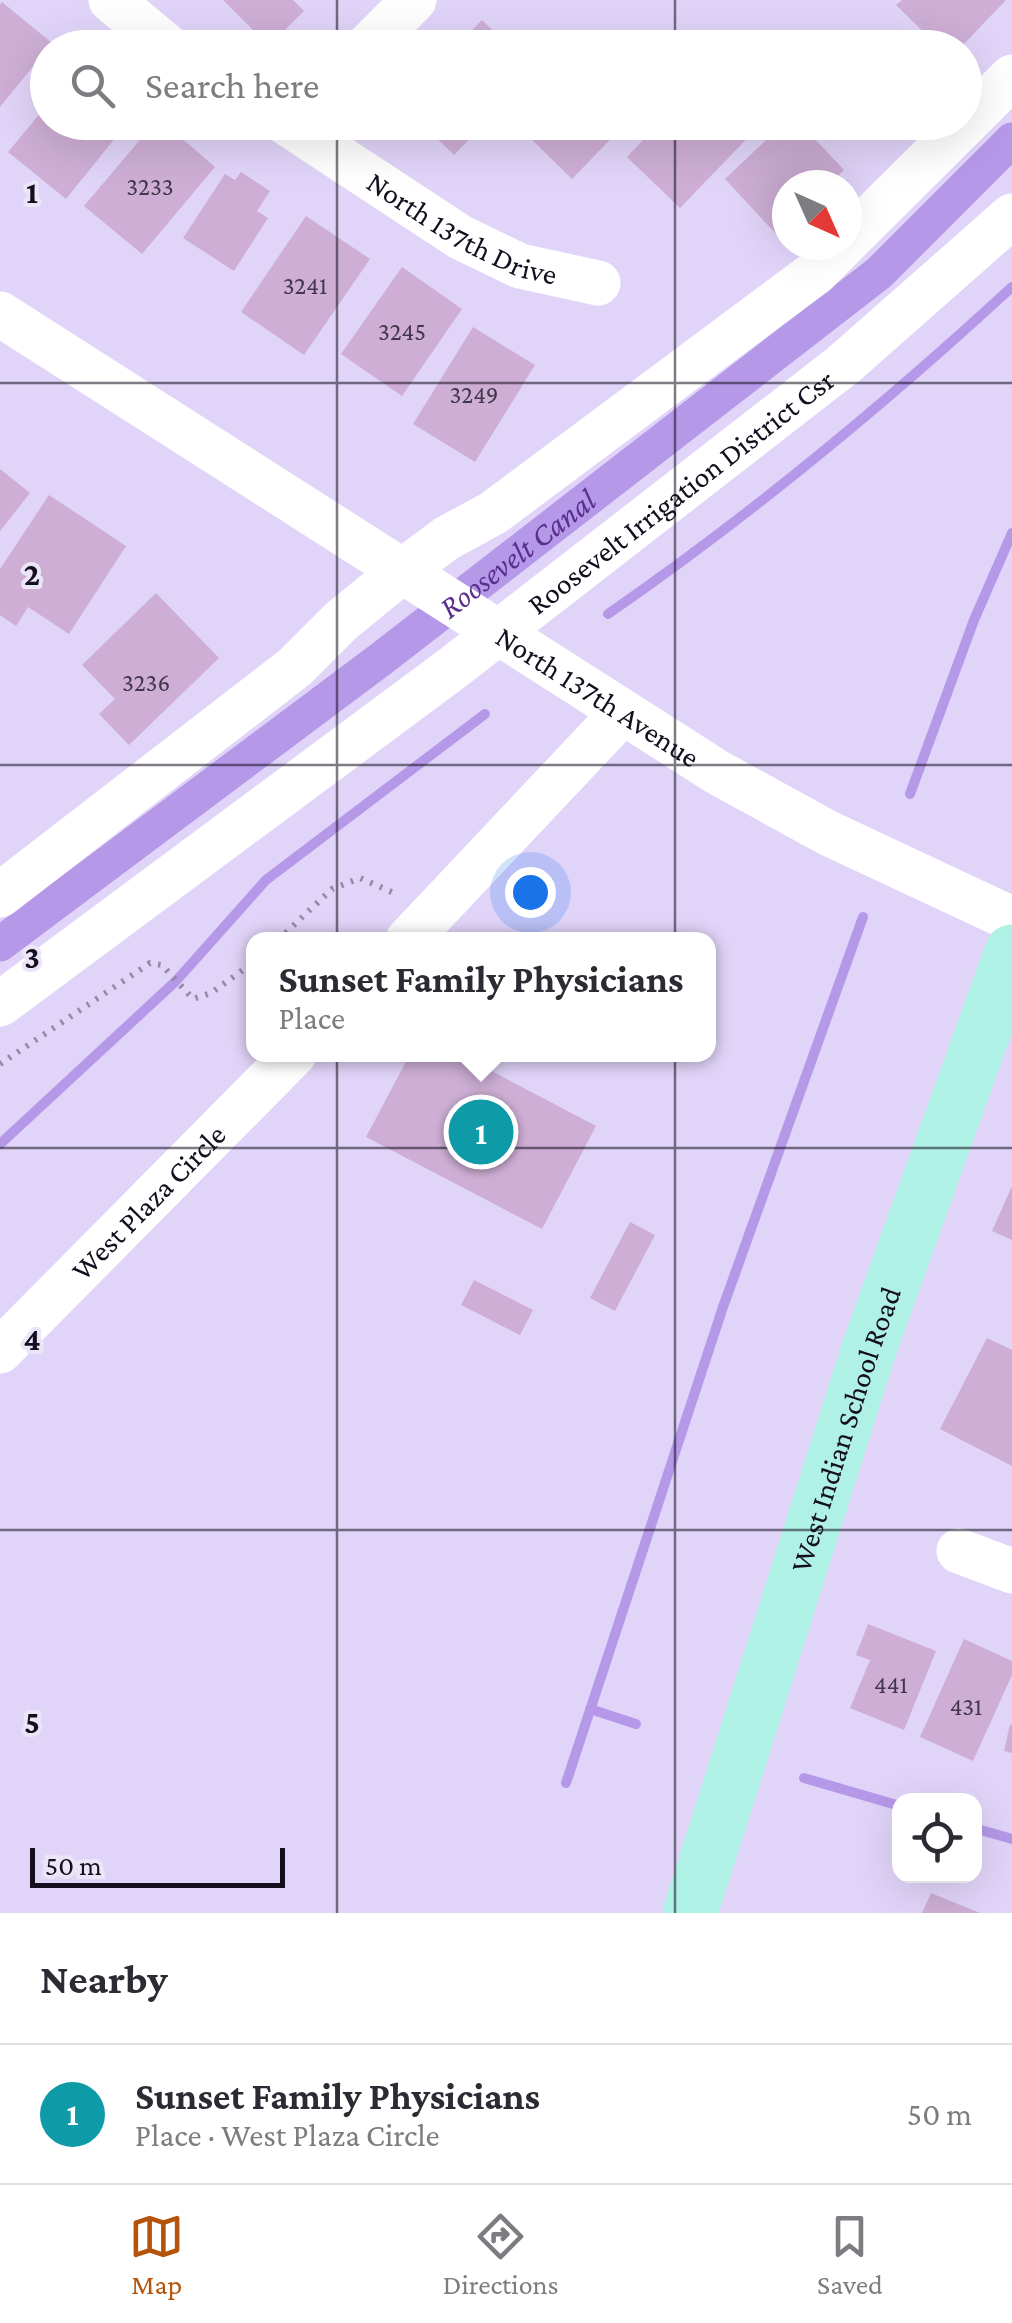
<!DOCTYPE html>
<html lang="en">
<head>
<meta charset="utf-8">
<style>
	body { margin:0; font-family:"Crimson Pro",serif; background:#f7f7f7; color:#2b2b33 }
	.controls { position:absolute; right:30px; bottom:30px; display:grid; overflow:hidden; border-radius:20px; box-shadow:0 10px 40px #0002 }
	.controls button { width:90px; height:90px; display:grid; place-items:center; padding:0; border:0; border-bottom:2px solid #e1e1e2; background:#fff; color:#2b2b33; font:50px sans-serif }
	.compass { position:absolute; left:772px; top:170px; width:90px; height:90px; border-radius:50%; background:#fff; box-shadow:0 10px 40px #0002; rotate:135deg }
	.scale { position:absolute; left:30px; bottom:25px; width:255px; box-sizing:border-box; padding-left:10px; border:5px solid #140e1e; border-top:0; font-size:28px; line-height:35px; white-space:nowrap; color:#140e1e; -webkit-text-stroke:8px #ebe5f8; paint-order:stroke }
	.you { position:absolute; left:530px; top:892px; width:35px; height:35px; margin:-25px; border:8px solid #fff; border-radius:50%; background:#1a73e8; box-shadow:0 0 0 15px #1a73e833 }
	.badge { display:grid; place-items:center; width:65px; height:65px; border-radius:50%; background:#b45309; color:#fff; font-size:32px; font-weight:700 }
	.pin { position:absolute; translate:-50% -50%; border:5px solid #fff; box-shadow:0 2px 10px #0006 }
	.popup { position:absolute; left:246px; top:932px; width:470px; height:130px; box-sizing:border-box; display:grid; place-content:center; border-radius:20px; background:#fff; filter:drop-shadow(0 2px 8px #0005); font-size:32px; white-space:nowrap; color:#7c7c81 }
	.popup b { font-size:38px; color:#2b2b33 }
	.popup::after { content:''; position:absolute; left:50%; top:100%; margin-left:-20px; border:20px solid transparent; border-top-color:#fff }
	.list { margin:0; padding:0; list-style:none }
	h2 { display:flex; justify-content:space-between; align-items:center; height:130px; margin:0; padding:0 40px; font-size:42px }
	h2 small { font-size:32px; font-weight:400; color:#7c7c81 }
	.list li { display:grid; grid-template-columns:65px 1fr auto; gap:30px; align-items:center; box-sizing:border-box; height:140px; padding:0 40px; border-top:2px solid #e1e1e2 }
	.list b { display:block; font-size:38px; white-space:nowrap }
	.list p { margin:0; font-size:32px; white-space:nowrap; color:#7c7c81 }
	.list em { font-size:32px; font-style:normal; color:#7c7c81 }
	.icon { flex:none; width:55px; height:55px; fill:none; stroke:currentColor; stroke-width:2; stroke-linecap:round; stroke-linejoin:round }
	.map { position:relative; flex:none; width:1012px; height:1913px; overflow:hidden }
	.search { position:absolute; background:#fff; box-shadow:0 10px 40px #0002; left:30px; right:30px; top:30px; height:110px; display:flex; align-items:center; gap:25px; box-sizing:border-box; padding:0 35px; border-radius:55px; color:#7c7c81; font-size:38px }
	.sheet { height:270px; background:#fff }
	nav { display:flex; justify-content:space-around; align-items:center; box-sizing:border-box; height:140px; border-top:2px solid #e1e1e2; background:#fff; font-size:28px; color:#7c7c81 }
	nav a { display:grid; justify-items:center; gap:5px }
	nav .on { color:#b45309 }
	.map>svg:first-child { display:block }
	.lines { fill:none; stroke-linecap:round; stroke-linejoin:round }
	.stream { stroke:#b698e9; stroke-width:10 }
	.canal { stroke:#b698e9; stroke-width:35 }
	.building { fill:#ceaed5 }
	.path { stroke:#9489a6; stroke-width:6; stroke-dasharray:2.5 8; stroke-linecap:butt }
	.minor { stroke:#fff; stroke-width:45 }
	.major { stroke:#b0f1e5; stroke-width:55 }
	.grid { fill:none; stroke:#140e1e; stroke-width:2.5; stroke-opacity:0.55 }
	.labels { text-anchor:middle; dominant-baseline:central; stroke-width:8; stroke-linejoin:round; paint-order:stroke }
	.number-label { font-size:25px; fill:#42364c }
	.street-label { font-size:30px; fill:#140e1e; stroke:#ebe5f8 }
	.water-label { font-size:32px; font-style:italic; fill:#5a308e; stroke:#ebe5f8 }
	.grid-label { font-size:32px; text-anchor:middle; font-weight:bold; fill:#140e1e; stroke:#ebe5f8; stroke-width:8; stroke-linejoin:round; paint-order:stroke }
</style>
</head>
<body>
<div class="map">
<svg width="1012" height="1913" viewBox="0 0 1012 1913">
	<rect width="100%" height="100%" fill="#e1d4f9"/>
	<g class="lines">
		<g class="stream">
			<path d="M608,614C751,515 884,405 1012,287"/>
			<polyline points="910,794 974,620 1012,533"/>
			<polyline points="0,1144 176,981 266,880 485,714"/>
			<polyline points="590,1709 636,1724"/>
			<polyline points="804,1778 900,1806"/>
			<polyline points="566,1783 723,1307 863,917"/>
			<polyline points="974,1828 1012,1839"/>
		</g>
		<path class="canal" id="s1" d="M0,944L381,659L879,273L1012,140"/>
	</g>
	<g class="building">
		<polygon points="223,0 293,0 304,11 269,46"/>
		<polygon points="902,0 1006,0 960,48 940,48 896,5"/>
		<polygon points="2,2 52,43 0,107 0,5"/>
		<polygon points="482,20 510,48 455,48"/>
		<polygon points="48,104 48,122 128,122 66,199 8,152"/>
		<polygon points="155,122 163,122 215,167 142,254 84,206"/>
		<polygon points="420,122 486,122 454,155"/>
		<polygon points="523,122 627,122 572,179 519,127"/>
		<polygon points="660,122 757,122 760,125 680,208 627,157"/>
		<polygon points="785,122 799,122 844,170 828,185 787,185 787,224 776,234 725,179"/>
		<polygon points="241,172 270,191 257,211 268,218 234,271 183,238 225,174 235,180"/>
		<polygon points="306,216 370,259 304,355 241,312"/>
		<polygon points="402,267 462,309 402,396 341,354"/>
		<polygon points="473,327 535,365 475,462 413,424"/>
		<polygon points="0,469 30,493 0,531"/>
		<polygon points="49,495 126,546 69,634 28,607 16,626 0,615 0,569"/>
		<polygon points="156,593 219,658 129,745 99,714 115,699 82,665"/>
		<polygon points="410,1054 459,1054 596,1126 542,1229 366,1137"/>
		<polygon points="1012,1186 1012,1240 992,1231"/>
		<polygon points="630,1222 655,1235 615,1311 590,1298"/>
		<polygon points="474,1280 533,1310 520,1335 461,1305"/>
		<polygon points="987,1338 1012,1350 1012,1466 940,1429"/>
		<polygon points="868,1624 936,1651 904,1730 850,1708 870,1660 856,1655"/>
		<polygon points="964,1639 1012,1661 1012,1675 973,1761 920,1737"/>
		<polygon points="1010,1724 1012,1725 1012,1753 1004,1751"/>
		<polygon points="931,1893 980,1913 922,1913"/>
	</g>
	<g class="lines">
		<g class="path">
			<polyline points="278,940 332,889 360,878 392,892"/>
			<polyline points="0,1064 150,963 162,965 193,999 211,993 254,962"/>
		</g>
		<g class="minor">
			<polyline points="111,0 169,48"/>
			<polyline points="366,48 414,0"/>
			<path id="s2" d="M285,122L460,237L520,266L598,283"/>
			<polyline points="847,241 1012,77"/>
			<path id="s3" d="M0,314L717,772L828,833L1012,919"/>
			<polyline points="0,895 295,667 341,621 401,572 447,538 493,513 815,273 843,245"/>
			<polyline points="408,940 622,713"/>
			<path id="s4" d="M0,1004L450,670L843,365L1012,216"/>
			<path id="s5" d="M0,1351L294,1054"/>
			<polyline points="959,1551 1012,1571"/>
		</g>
		<path class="major" id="s6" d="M690,1913L870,1346L1012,952"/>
	</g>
	<path class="grid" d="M337,0V48M675,0V48M337,122V1913M675,122V1913M0,383H1012M0,765H1012M0,1148H1012M0,1530H1012"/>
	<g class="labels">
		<g class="number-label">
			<text x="150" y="186">3233</text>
			<text x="305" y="285">3241</text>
			<text x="402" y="331">3245</text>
			<text x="474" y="394">3249</text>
			<text x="146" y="682">3236</text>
			<text x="891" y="1684">441</text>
			<text x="966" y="1706">431</text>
		</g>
		<g class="street-label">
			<text stroke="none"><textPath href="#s2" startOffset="208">North 137th Drive</textPath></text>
			<text stroke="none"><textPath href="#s4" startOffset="852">Roosevelt Irrigation District Csr</textPath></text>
			<text stroke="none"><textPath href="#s3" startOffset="710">North 137th Avenue</textPath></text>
			<text stroke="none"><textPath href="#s5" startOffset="210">West Plaza Circle</textPath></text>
			<text stroke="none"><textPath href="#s6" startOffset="508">West Indian School Road</textPath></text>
		</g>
		<g class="water-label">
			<text stroke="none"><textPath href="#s1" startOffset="648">Roosevelt Canal</textPath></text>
		</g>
	</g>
	<g class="grid-label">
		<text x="32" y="203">1</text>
		<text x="32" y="585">2</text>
		<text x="32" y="968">3</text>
		<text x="32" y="1350">4</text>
		<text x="32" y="1733">5</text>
	</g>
</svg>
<div class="controls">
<button><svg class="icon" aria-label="locate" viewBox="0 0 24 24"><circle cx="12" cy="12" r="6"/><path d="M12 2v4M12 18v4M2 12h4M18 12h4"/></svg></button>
</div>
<svg class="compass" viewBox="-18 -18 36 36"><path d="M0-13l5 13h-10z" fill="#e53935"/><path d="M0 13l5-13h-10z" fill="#7c7c81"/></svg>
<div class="scale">50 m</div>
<div class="you"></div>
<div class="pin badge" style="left:481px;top:1132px;background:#0f9aa8">1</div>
<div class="popup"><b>Sunset Family Physicians</b>Place</div>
<div class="search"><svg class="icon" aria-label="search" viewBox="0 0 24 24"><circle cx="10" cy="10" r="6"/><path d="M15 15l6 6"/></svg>Search here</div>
</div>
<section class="sheet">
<h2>Nearby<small></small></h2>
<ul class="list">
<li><span class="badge" style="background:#0f9aa8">1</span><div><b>Sunset Family Physicians</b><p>Place · West Plaza Circle</p></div><em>50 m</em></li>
</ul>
</section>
<nav>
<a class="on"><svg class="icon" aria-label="map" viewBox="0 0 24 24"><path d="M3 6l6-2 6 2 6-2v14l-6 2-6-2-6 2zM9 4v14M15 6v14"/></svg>Map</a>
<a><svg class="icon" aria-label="directions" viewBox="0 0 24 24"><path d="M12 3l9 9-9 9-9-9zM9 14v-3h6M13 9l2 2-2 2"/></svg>Directions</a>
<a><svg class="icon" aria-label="saved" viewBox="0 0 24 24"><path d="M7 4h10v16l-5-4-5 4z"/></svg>Saved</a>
</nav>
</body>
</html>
